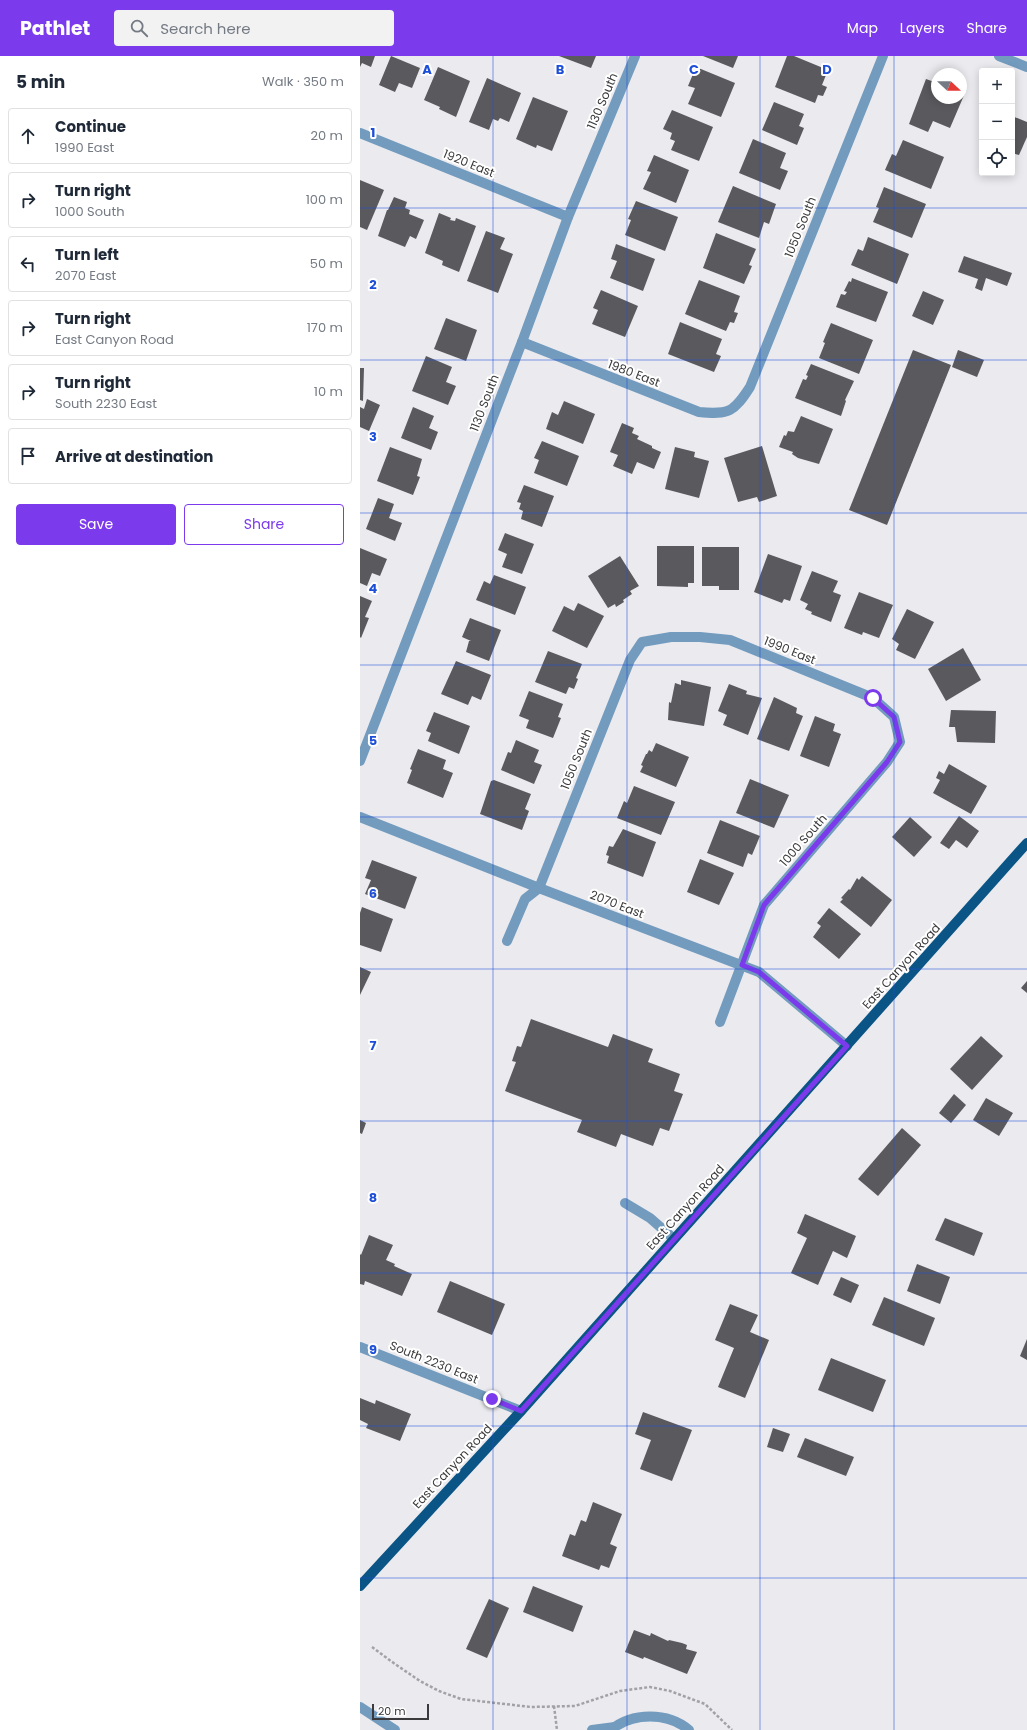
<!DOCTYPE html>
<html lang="en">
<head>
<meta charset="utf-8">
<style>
	body { margin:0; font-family:Poppins,sans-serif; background:#f2f2f3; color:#1f2937 }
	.controls { position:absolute; right:12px; top:12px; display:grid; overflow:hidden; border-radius:4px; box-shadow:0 2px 10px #0003 }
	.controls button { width:36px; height:36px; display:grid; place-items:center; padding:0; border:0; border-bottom:1px solid #e0e1e3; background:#fff; color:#1f2937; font:20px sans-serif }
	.compass { position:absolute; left:571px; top:12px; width:36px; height:36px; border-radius:50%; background:#fff; box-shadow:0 2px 10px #0003; rotate:112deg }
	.scale { position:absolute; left:12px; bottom:10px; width:57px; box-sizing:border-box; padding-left:4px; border:2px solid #3a3a3c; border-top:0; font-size:11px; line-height:14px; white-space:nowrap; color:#3a3a3c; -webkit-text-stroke:3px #fff; paint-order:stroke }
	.stop { position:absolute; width:12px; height:12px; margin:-9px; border:3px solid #7c3aed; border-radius:50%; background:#fff }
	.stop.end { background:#7c3aed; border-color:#fff; box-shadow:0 1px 4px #0008 }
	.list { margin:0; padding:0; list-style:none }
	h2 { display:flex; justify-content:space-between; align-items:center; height:52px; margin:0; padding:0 16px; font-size:17px }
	h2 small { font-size:13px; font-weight:400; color:#747a83 }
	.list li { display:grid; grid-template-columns:26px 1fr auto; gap:12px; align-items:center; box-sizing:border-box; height:56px; margin:0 8px 8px; padding:0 8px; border:1px solid #e0e1e3; border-radius:4px }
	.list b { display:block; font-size:15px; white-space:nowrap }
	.list p { margin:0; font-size:13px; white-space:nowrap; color:#747a83 }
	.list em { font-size:13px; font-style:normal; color:#747a83 }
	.actions { display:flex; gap:8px; padding:12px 16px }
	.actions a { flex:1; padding:9px 0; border:1px solid #7c3aed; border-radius:4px; text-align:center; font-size:14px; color:#7c3aed }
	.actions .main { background:#7c3aed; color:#fff }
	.icon { flex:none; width:22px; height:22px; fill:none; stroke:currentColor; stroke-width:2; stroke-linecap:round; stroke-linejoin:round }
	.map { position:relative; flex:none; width:667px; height:1674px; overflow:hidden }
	header { display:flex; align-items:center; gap:24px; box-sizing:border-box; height:56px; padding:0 20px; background:#7c3aed; color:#fff }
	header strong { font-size:19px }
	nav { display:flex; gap:22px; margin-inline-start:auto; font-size:14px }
	.search { width:280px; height:36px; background:#f2f2f3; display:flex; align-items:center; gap:10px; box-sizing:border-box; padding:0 14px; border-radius:4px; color:#747a83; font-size:15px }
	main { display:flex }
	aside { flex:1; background:#fff }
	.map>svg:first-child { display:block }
	.building { fill:#5a5a5e }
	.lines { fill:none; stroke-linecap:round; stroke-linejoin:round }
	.path { stroke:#a2a2a6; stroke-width:2.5; stroke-dasharray:3 2; stroke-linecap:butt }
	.minor { stroke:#729bbe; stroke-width:10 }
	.major { stroke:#0a5585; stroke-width:10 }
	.route { stroke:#7c3aed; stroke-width:5 }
	.grid { fill:none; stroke:#1d4ed8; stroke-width:1; stroke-opacity:0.55 }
	.labels { text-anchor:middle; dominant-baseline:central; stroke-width:4; stroke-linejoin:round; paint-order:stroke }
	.street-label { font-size:12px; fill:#3a3a3c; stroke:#fff }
	.grid-label { font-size:13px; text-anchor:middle; font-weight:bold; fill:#1d4ed8; stroke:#fff; stroke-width:4; stroke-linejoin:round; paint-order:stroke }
</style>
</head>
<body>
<header>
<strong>Pathlet</strong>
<div class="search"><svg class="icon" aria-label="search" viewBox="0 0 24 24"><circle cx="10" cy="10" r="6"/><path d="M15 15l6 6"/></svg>Search here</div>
<nav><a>Map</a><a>Layers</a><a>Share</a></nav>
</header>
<main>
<aside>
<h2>5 min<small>Walk · 350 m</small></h2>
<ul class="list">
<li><svg class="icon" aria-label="ahead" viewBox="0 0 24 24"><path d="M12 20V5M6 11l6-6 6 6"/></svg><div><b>Continue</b><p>1990 East</p></div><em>20 m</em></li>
<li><svg class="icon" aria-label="right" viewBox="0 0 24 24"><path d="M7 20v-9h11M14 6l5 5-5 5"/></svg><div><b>Turn right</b><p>1000 South</p></div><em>100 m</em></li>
<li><svg class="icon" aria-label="left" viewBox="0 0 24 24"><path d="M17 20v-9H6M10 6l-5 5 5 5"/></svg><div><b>Turn left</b><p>2070 East</p></div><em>50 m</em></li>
<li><svg class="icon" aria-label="right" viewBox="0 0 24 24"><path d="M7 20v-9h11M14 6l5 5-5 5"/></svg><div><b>Turn right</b><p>East Canyon Road</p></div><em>170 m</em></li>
<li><svg class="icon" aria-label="right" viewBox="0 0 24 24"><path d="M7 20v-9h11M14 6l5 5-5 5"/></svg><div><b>Turn right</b><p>South 2230 East</p></div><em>10 m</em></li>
<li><svg class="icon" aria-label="arrive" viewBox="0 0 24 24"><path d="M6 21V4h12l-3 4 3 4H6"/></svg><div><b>Arrive at destination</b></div></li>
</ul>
<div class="actions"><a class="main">Save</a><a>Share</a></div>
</aside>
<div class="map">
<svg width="667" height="1674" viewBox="0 0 667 1674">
	<rect width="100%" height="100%" fill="#eaeaef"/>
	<g class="building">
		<polygon points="0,0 15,0 11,11 2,7 0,11"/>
		<polygon points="31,0 60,12 52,32 39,27 35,36 19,29"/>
		<polygon points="199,0 236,0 231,12"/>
		<polygon points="343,0 378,0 373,12"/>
		<polygon points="427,0 434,0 468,14 462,29 467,31 463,40 458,39 455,47 415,31"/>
		<polygon points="78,11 110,25 96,61 79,53 80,51 64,44"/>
		<polygon points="336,11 375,27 361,61 328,48 335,32 328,30"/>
		<polygon points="127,22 161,37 149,66 140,62 138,65 133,63 129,74 109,66"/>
		<polygon points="566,23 577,27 577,42 601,42 601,36 605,37 590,72 573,65 568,76 549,68"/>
		<polygon points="173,41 208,55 192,95 177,89 176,92 156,83"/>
		<polygon points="414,46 444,58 439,70 444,72 437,89 402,74"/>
		<polygon points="312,54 353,71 339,105 311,94 315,85 310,83 312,77 303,73"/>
		<polygon points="652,60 667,66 667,81 659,99 652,97"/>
		<polygon points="393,83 426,97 420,112 428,115 420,134 379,117"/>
		<polygon points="543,84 584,101 571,133 525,114 532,98 536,100"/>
		<polygon points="294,99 329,114 316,147 283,133 291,116 287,115"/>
		<polygon points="0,124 24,134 7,174 0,171"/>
		<polygon points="373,130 416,148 409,168 404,166 399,182 358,166"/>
		<polygon points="524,131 566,148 552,182 513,166 519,152 516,151"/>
		<polygon points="34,141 47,146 45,152 50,154 49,158 64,164 56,183 50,180 45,191 18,180 27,154 28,154"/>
		<polygon points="276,145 318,161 305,195 265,179 271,164 268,163"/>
		<polygon points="79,157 91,162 90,164 95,165 96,162 116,170 99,216 82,209 83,205 65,197"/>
		<polygon points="126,175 145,182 140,193 153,198 138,237 107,225"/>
		<polygon points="356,177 396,193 389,209 392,210 384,228 343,212"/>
		<polygon points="508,181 549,198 537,228 491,209 498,193 503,195"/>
		<polygon points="256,188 295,203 283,235 250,222 257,205 251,203"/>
		<polygon points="604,200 652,217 647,230 626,222 622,235 615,232 618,223 598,216"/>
		<polygon points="492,222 528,236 516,266 476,251 481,238 485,239 487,236 484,235 489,225 491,226"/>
		<polygon points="339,224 380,240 374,256 378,257 374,267 370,266 366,275 325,258"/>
		<polygon points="241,234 278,250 265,281 232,268 238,254 233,252"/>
		<polygon points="563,235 584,244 573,269 552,260"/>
		<polygon points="86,262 117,274 106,305 74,293"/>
		<polygon points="320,266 362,283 356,298 361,300 354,316 308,298"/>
		<polygon points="471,267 513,284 499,318 459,302 465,287 463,286"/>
		<polygon points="553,294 591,309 527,469 489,454"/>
		<polygon points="598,294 624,304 617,321 592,311"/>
		<polygon points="66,300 92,311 86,326 96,330 88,349 52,335"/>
		<polygon points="451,308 494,325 485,344 486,345 481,360 435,342 443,323 446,324 448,320 446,319"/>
		<polygon points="0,312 4,312 3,345 0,344"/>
		<polygon points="7,343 20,349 9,375 0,371 0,351 4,353"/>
		<polygon points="204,345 235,358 223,388 186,373 192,356 198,359"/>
		<polygon points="53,351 74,360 69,372 78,376 71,394 41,382"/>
		<polygon points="441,360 473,373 459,408 438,402 432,398 433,396 419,391 424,379 426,380 428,375 434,376"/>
		<polygon points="262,367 274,372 272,377 279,380 277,383 292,390 292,392 301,396 294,413 277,406 272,418 253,410 258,399 250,396"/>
		<polygon points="182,385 219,400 207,430 174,417 179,404 174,402"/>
		<polygon points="402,390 417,440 399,446 397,441 378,446 364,402"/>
		<polygon points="30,391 62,403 57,420 60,421 53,439 17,425"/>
		<polygon points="315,391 335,396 334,401 349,405 339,442 305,433"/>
		<polygon points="164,429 194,440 182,471 161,463 163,455 159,453 161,447 157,446"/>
		<polygon points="18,442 34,448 29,462 42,467 35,485 6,473"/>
		<polygon points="145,477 174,488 162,518 142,511 147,498 138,494"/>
		<polygon points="297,490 334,490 334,527 328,527 328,531 297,530"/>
		<polygon points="342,491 379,491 379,534 359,534 359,530 342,530"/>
		<polygon points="0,492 27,503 20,520 12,517 7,530 0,527"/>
		<polygon points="408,498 442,510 430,545 424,543 422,547 394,536"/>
		<polygon points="260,500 279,530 270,535 272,538 263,544 264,546 256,551 255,548 248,552 228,520"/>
		<polygon points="452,515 478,525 473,536 481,539 471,566 451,558 452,556 445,553 448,548 440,544"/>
		<polygon points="134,519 166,531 155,559 116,544 124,525 130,528"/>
		<polygon points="499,536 533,549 519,582 503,576 502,579 484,572"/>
		<polygon points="0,540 12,545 5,561 9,562 1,582 0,581"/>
		<polygon points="218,547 244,560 227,592 192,575 204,550 214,555"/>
		<polygon points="547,553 574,566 555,603 536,594 539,588 532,583"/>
		<polygon points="110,562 141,574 129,605 106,596 109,585 111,585 102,581"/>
		<polygon points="603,592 621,624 586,645 568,613"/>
		<polygon points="188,595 222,608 216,622 218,623 214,633 209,631 206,638 175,626"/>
		<polygon points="96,605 131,619 121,644 112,640 108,649 81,638"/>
		<polygon points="321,624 351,631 344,670 308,664 309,646 311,647 315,627 321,629"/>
		<polygon points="369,628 387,635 386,638 402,642 388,679 363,669 367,659 358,655"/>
		<polygon points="169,635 203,648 198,661 201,662 193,682 166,672 169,664 159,660"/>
		<polygon points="414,641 437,652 436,657 443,660 429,695 397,683"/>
		<polygon points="591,654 636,655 635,687 597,686 595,671 589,671"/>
		<polygon points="74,656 110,670 99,698 68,685 71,677 66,675"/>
		<polygon points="455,660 475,668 473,675 481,678 469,711 440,700"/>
		<polygon points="156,684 179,694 174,706 182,709 174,728 141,714 148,696 151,697"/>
		<polygon points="296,687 329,701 316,731 280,716 283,710 281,709 286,698 287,698 289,694 292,696"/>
		<polygon points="58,693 86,704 83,713 93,717 83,742 47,727 52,714 50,713"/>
		<polygon points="589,708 627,730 611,758 573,737 580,724 576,722 579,715 584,718"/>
		<polygon points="390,723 429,739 414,772 376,757"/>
		<polygon points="134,724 171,738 165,753 169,755 162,774 120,758 131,725"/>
		<polygon points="274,730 315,746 301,779 257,762 264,745 267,747"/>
		<polygon points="599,760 619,775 607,792 596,784 589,793 580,787"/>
		<polygon points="550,761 572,781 554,801 532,781"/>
		<polygon points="360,764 400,780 392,799 388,797 383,811 347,797"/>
		<polygon points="263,773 296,786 283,821 247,807 249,800 246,799 249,790 253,791"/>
		<polygon points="340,803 374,817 359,849 327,836"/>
		<polygon points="12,804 57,821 45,853 5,838 11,824 5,822"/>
		<polygon points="502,820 532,844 511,871 480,846 483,843 481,842 489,833 490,834 497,822 499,824"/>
		<polygon points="2,851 33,863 21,896 0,889 0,857"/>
		<polygon points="469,852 501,878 479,903 453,881 461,870 457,867"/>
		<polygon points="0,911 11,916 0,939"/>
		<polygon points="667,925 667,937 661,932"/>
		<polygon points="171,963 248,991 253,978 293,993 288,1006 320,1018 314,1035 323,1038 309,1075 300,1072 293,1090 261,1078 256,1091 217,1076 222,1064 145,1035 156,1006 152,1005 157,990 161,991"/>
		<polygon points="621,980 643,1000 612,1034 590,1013"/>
		<polygon points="594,1038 606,1049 591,1067 579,1057"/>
		<polygon points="626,1042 653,1057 639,1080 613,1064"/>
		<polygon points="0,1064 6,1067 2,1078 0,1077"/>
		<polygon points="542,1072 561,1089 518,1140 498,1123"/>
		<polygon points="445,1158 496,1180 487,1202 473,1195 458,1229 431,1217 447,1182 437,1177"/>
		<polygon points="585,1162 623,1177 614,1200 575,1184"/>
		<polygon points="9,1179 33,1189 26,1204 35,1208 34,1210 52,1218 42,1240 5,1225 4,1229 0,1228 0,1198 1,1199"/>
		<polygon points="557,1208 590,1221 580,1248 547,1235"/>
		<polygon points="481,1221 499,1229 491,1247 473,1239"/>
		<polygon points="90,1225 145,1248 132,1279 77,1256"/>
		<polygon points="524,1241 575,1262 564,1290 512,1269"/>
		<polygon points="370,1248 398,1259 390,1276 409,1284 385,1342 358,1331 374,1292 355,1284"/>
		<polygon points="667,1283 667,1304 660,1300"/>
		<polygon points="471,1302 526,1324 513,1356 458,1334"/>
		<polygon points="0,1342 15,1348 16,1344 51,1358 40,1385 6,1372 8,1368 0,1364"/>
		<polygon points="283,1356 332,1374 312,1425 280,1413 291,1384 275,1378"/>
		<polygon points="413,1372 430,1378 423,1396 407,1391"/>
		<polygon points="445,1382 494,1401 486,1420 437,1401"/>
		<polygon points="233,1446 262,1458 250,1488 257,1491 249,1512 241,1509 239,1514 202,1500 210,1478 215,1480 221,1464 226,1466"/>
		<polygon points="173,1530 223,1550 213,1576 163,1556"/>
		<polygon points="129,1543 149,1552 127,1602 106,1593"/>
		<polygon points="274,1574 290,1580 291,1577 308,1585 309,1584 322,1587 327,1589 326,1593 337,1596 327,1618 284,1601 283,1603 265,1596"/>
	</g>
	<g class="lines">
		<g class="path">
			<polyline points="12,1591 35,1608 60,1625 79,1635 101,1643 171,1651 215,1650 260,1635 290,1631 310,1635 345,1648 372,1674"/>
			<polyline points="194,1650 197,1674"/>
		</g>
		<g class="minor">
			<polyline points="639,0 667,11"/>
			<polyline points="0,77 208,161"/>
			<path d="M162,286L339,356C369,359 374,356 390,331L523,0"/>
			<polyline points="0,705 162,286 208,161 275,0"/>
			<polyline points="0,761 179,832 399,916 487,990"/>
			<polyline points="147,885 165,843 179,832 270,604 282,586 311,581 340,581 370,584 513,642 534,661 540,686 527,706 404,849 360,966"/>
			<polyline points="265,1147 290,1162 314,1183"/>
			<polyline points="0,1291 161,1355"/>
			<polyline points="0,1651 35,1674"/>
			<polyline points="232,1674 255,1671"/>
			<path d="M251,1674C272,1656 308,1656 329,1674"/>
		</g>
		<polyline class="major" points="0,1530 161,1355 667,787"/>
	</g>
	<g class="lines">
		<polyline class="route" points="132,1343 161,1355 487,990 399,916 382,909 404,849 527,706 540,686 534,661 513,642"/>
	</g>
	<path class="grid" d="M133,0V1674M267,0V1674M400,0V1674M534,0V1674M0,152H667M0,304H667M0,457H667M0,609H667M0,761H667M0,913H667M0,1065H667M0,1217H667M0,1370H667M0,1522H667"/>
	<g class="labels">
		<g class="street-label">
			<text transform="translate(242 45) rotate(-67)">1130 South</text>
			<text transform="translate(109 107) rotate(22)">1920 East</text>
			<text transform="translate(440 171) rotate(-68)">1050 South</text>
			<text transform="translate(274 317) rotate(21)">1980 East</text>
			<text transform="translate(124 347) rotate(-69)">1130 South</text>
			<text transform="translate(430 594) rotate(22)">1990 East</text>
			<text transform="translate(216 703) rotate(-68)">1050 South</text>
			<text transform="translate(443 784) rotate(-49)">1000 South</text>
			<text transform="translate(257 848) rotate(21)">2070 East</text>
			<text transform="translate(541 910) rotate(-48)">East Canyon Road</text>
			<text transform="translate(325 1151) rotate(-48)">East Canyon Road</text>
			<text transform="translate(74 1306) rotate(22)">South 2230 East</text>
			<text transform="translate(92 1410) rotate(-47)">East Canyon Road</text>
		</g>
	</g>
	<g class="grid-label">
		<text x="67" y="18">A</text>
		<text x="200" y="18">B</text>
		<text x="334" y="18">C</text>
		<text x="467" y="18">D</text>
		<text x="13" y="81">1</text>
		<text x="13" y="233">2</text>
		<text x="13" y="385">3</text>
		<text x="13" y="537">4</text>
		<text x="13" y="689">5</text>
		<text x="13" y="842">6</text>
		<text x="13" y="994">7</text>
		<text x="13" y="1146">8</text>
		<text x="13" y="1298">9</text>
	</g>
</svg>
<div class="controls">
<button>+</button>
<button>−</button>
<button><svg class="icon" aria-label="locate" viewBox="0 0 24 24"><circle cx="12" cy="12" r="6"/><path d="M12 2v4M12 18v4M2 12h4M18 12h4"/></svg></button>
</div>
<svg class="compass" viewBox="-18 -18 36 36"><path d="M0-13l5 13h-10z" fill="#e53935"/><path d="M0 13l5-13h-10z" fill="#747a83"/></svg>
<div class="scale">20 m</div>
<div class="stop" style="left:513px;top:642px"></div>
<div class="stop end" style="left:132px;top:1343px"></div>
</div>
</main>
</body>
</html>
